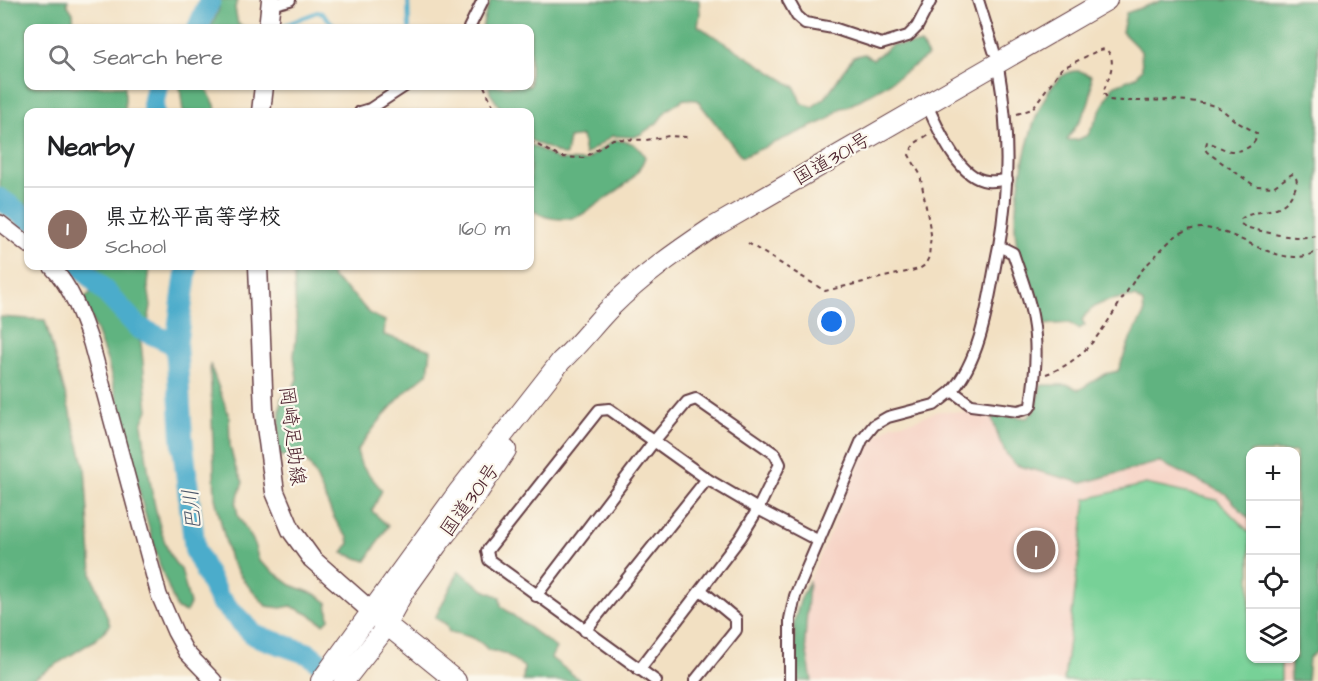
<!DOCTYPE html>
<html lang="en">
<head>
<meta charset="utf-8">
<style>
	body { margin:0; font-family:"Architects Daughter","Klee One",sans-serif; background:#f6f6f6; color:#202124 }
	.controls { position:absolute; right:18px; bottom:18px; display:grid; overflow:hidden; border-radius:12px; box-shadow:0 2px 4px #0004 }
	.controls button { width:54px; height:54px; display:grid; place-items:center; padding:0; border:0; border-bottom:2px solid #e0e0e0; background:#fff; color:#202124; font:30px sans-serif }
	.you { position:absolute; left:832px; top:322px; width:21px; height:21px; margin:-15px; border:4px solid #fff; border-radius:50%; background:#1a73e8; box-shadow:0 0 0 9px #1a73e833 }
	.badge { display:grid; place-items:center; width:39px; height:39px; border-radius:50%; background:#d93025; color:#fff; font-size:20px; font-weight:700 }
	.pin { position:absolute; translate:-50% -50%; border:3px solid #fff; box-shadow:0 2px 6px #0006 }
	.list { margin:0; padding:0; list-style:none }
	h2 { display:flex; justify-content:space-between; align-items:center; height:78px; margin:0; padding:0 24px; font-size:26px }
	h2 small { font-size:20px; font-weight:400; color:#757577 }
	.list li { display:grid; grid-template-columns:39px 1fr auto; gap:18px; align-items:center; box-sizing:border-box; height:84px; padding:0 24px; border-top:2px solid #e0e0e0 }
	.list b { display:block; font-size:22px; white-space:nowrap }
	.list p { margin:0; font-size:20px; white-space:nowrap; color:#757577 }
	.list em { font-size:20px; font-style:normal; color:#757577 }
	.icon { flex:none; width:33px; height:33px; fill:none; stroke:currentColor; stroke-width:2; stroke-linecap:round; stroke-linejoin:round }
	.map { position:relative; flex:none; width:1318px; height:681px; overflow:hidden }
	.search { position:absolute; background:#fff; box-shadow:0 2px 4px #0004; left:24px; top:24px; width:510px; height:66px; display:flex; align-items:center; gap:15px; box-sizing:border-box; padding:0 21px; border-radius:12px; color:#757577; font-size:22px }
	.panel { position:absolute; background:#fff; box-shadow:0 2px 4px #0004; left:24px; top:108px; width:510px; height:162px; border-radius:12px }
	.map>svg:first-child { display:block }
	.built { fill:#f6d2c4 }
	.green { fill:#77d197; stroke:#607861; stroke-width:1.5 }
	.forest { fill:#61b380; stroke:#566956; stroke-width:1.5 }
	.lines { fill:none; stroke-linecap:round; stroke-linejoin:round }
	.stream { stroke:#4caccb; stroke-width:4 }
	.river { stroke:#4caccb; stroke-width:22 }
	.street-casing { stroke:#633c42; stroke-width:14 }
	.secondary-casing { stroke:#633c42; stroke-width:18 }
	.primary-casing { stroke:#633c42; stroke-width:21 }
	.highway-casing { stroke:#633c42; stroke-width:22 }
	.path { stroke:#633c42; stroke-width:2; stroke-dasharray:4.5 4.5; stroke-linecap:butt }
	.street { stroke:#fff; stroke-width:10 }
	.secondary { stroke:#fff; stroke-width:15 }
	.primary { stroke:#fff; stroke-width:18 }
	.highway { stroke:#fff; stroke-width:20 }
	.labels { text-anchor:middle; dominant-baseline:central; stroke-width:4.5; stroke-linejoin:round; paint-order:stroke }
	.street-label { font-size:20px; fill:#4a1f2b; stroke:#fbf7ec }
	.water-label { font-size:21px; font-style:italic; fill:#4b576b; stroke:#fbf7ec }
</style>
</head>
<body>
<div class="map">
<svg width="1318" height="681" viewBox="0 0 1318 681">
	<rect width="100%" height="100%" fill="#fbf7ec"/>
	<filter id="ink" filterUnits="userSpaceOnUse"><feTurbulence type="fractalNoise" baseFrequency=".0167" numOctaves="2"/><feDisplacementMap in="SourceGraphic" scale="12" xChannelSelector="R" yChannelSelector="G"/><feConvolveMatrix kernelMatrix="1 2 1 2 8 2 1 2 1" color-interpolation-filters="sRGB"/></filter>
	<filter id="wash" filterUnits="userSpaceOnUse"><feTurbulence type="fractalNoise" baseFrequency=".008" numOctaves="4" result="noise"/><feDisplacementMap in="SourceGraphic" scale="24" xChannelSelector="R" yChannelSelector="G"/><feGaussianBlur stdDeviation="1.35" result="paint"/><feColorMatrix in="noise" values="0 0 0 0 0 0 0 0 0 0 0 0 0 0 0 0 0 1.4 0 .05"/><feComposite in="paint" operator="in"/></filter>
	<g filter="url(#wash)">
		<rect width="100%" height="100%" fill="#f2e0c2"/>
		<polygon class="built" points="939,411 991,414 1001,444 1016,465 1082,483 1159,462 1226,494 1250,520 1250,658 1291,659 1290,681 812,681 805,641 809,581 866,449 878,435 892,425 912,421"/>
		<polygon class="green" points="1146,484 1217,500 1250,533 1250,658 1281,659 1281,681 1064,681 1086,499"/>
		<g class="forest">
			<polygon points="0,0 68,0 67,4 73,13 74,28 28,28 28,86 124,86 125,87 125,112 28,112 28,212 0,192"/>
			<polygon points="218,0 237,0 235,8 238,24 246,28 211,28 219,9"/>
			<polygon points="491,0 699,0 700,14 698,26 795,87 801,103 812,107 825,98 853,57 864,54 873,59 892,45 921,44 928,56 886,85 847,107 841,108 827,120 742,157 697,100 684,99 667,110 657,123 641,134 634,137 612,136 585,155 582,136 569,138 566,155 562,155 530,140 530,112 503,112 490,93 489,86 530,86 530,28 482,28 486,12"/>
			<path d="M1163,0H1318V651L1309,658L1307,681H1290L1291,659L1296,658V452H1250V520L1226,494L1159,462L1082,483L1016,465C1001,452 997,433 991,414L1027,418L1034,411L1041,385H1069L1079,390L1105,374L1118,371L1131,337L1144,314L1143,303L1135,297C1116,298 1093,301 1082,320L1085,325L1079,329L1069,323L1042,325L1038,322C1030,293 1016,258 1015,228C1014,196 1034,67 1079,71C1082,71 1088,75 1091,76C1094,105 1082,117 1067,140H1077L1088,135L1113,86L1136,77L1142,69L1141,51L1122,32L1126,13Z"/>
			<polygon points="180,86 205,86 215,105 216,112 183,112"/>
			<path d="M614,140C630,141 637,143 645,157C637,180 618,190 599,203C593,207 586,213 579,216C563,222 542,219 530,208V144L559,160L585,161Z"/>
			<polygon points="86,266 150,266 148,286 151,306 148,322 143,321 135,312 104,286"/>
			<path d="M293,266H326L333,278L354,296L370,314L385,321L384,335L431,350L428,373C399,395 378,421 357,451L361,465L382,490L372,511L388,526L366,561L343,553L349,543L348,537C329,522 317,465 304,460C295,456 289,460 277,454L281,399L292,390L297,379L294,356L297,329Z"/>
			<path d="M93,291L131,327L141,343L148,410L142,424C146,455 157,552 181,569L190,604L186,612L177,609L160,566L143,507L108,363L84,298Z"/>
			<polygon points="0,317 45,320 85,467 92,574 110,625 95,640 30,681 0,681"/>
			<polygon points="210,364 229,416 230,446 235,466 243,482 236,503 238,516 253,540 259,561 291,585 317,595 327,602 329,619 324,624 308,614 291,606 281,608 266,606 244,581 230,560 215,498"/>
			<path d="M459,571L484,590L500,597L501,606L556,648L551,658L581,681H523L524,667L504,653L488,650C478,637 464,635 449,632L446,624L435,618Z"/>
			<polygon points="809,581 805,641 812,681 796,681 794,622 800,601"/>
		</g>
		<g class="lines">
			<g class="stream">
				<polyline points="408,0 409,28"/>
				<polyline points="277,28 317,12 322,13 337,28"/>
			</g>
			<g class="river">
				<polyline points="198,28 210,0"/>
				<polyline points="154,112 153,105 157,86"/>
				<polyline points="0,199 28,219"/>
				<polyline points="81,266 139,328 176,345"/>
				<polyline points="187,266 176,345 182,437 195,550 219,599 254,635 309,654 343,681"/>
			</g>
		</g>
	</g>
	<g filter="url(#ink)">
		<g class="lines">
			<g class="street-casing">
				<g id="street">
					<polyline points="788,0 797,16 805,23 833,28 881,44 908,36 917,27 931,0"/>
					<polyline points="978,0 994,51"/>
					<polyline points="270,5 290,0"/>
					<polyline points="469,28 483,0"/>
					<path d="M927,105C938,128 958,178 987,181C994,182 1001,180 1007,180"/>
					<polyline points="360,112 370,109 405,86"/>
					<path d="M952,391C984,355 989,292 999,246"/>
					<polyline points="536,596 655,440 687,402 696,399 775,454 780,464 758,509 741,537 639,670"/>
					<polyline points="585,631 707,479"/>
					<polyline points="656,681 489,560 487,551 599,410 609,409 707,479 758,509 819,541"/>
					<polyline points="695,681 736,630 736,619 701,590"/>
					<path d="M790,681V619L795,596L862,440L874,425L888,417L934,405L952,391L971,405L1018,411L1029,408L1031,405C1035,377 1038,348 1033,321C1030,298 1020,275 1013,253L999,246C1009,189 1009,130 999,73"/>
				</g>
			</g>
			<g class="secondary-casing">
				<g id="secondary">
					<polyline points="0,223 28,245"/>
					<path d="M51,266C72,288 81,314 91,343L159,595L175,632L186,652L214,681"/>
				</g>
			</g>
			<g class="primary-casing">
				<g id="primary">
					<polyline points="268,28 271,0"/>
					<polyline points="261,112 264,86"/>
					<polyline points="258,266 264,412 275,492 291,530 312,559 372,612"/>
				</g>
			</g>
			<g class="highway-casing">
				<g id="highway">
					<polyline points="377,617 456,681"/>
					<path d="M321,681L459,491L561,361C580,344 594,324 612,306C642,276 676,252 712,228L1107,0"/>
					<polyline points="344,681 380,635 404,591 437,545 475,497 506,450"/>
				</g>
			</g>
			<g class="path">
				<polyline points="484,86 496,112"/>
				<path d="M1017,114L1032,109L1061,69L1099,50L1105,49C1119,59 1108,79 1103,92L1109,100C1144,104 1180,95 1214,106C1224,109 1228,116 1237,122C1244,126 1251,129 1257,134C1256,146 1243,152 1231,151C1223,150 1215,144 1207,142L1205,149L1207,152L1255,186L1273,187L1292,174C1296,177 1298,180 1296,186C1285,218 1259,206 1241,219V224L1245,227C1269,233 1293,240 1318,236"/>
				<polyline points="530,141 560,157 584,158 613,139 646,140 669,136 688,137"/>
				<polyline points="748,243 825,291 919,269 925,265 929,257 931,234 920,174 909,155 914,144 929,134"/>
				<path d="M1046,374C1098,357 1112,307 1143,269C1148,263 1154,258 1159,252C1165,246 1172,238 1179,234C1224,208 1271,277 1318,251"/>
			</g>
			<use href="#street" class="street"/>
			<use href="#secondary" class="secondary"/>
			<use href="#primary" class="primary"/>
			<use href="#highway" class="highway"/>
		</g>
	</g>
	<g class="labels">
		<g class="street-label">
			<text transform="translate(832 159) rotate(-30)">国道301号</text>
			<text transform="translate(292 436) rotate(83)">岡崎足助線</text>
			<text transform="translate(470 500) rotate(-54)">国道301号</text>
		</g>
		<g class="water-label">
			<text transform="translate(192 510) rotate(-95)">巴川</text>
		</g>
	</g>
</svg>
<div class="controls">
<button>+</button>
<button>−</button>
<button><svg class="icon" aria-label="locate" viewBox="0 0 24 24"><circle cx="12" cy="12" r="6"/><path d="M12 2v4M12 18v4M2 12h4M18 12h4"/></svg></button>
<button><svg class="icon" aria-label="layers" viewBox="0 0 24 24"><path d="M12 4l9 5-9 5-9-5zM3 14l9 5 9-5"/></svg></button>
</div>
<div class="you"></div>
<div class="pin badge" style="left:1036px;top:550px;background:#8d6e63">1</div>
<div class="search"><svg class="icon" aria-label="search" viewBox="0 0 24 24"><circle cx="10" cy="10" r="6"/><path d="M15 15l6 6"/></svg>Search here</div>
<section class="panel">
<h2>Nearby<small></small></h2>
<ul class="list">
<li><span class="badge" style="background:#8d6e63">1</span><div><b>県立松平高等学校</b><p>School</p></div><em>160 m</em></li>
</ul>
</section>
</div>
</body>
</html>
